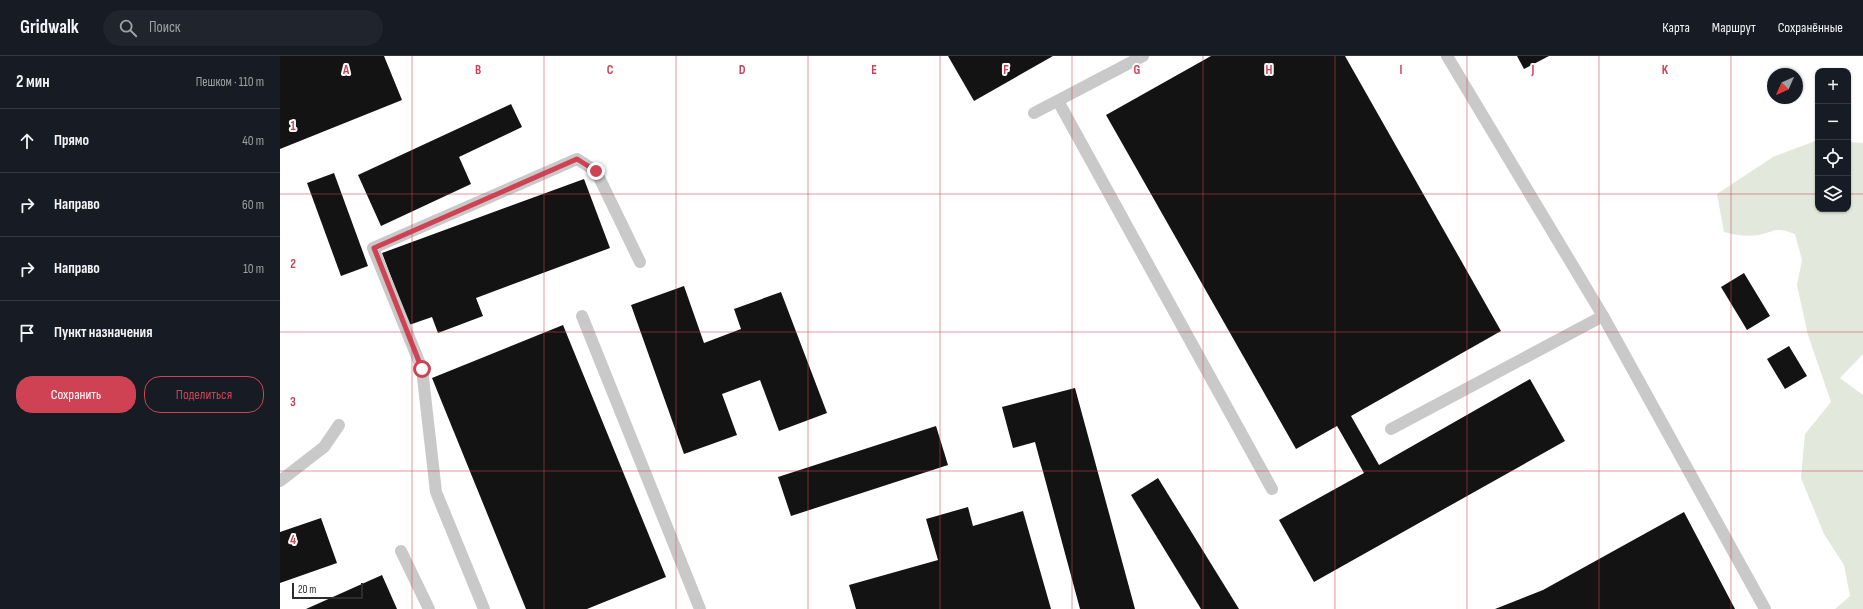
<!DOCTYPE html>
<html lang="ru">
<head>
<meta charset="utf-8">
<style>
	body { margin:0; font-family:"Sofia Sans Condensed",sans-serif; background:#20242c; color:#f1f3f6 }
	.controls { position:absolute; right:12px; top:12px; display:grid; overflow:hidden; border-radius:8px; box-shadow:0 1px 3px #0004 }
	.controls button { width:36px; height:36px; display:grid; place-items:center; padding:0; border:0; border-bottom:1px solid #363941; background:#171b24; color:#f1f3f6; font:20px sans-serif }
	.compass { position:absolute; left:1487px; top:12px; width:36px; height:36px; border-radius:50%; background:#171b24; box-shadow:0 1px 3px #0004; rotate:225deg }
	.scale { position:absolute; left:12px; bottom:10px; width:71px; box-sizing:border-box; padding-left:4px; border:2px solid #2c2c2c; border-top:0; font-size:11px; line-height:14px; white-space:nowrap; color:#2c2c2c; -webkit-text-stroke:3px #fff; paint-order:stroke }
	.stop { position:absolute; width:12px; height:12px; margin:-9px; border:3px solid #ce4254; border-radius:50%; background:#fff }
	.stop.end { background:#ce4254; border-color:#fff; box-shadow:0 1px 4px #0008 }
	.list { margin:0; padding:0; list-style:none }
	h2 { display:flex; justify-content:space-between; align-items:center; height:52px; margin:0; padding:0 16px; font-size:17px }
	h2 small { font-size:13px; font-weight:400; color:#9ea1a6 }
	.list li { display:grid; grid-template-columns:26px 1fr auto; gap:12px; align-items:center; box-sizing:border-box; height:64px; padding:0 16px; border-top:1px solid #363941 }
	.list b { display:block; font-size:15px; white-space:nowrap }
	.list em { font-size:13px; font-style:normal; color:#9ea1a6 }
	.actions { display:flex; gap:8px; padding:12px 16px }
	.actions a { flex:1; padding:9px 0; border:1px solid #ce4254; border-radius:16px; text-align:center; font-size:14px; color:#ce4254 }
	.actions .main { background:#ce4254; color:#fff }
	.icon { flex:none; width:22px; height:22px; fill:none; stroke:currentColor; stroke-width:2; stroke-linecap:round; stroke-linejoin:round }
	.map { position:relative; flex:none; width:1583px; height:553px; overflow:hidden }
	header { display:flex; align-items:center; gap:24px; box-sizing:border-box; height:56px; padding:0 20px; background:#171b24; border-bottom:1px solid #363941 }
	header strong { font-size:19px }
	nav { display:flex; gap:22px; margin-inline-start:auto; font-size:14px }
	.search { width:280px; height:36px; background:#20242c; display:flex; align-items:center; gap:10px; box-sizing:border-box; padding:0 14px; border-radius:22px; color:#9ea1a6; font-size:15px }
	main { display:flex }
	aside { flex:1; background:#171b24 }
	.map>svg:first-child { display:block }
	.green { fill:#e2e8db }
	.building { fill:#131313 }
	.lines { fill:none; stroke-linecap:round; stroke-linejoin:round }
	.service { stroke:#c9c9c9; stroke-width:12 }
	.route { stroke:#ce4254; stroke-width:5 }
	.grid { fill:none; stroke:#ce4254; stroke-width:1; stroke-opacity:0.55 }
	.grid-label { font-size:13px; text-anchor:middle; font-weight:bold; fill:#ce4254; stroke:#fff; stroke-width:4; stroke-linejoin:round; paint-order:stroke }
</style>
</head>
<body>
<header>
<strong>Gridwalk</strong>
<div class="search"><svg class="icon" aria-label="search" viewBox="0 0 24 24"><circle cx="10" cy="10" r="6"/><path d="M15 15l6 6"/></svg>Поиск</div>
<nav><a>Карта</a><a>Маршрут</a><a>Сохранённые</a></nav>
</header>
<main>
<aside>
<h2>2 мин<small>Пешком · 110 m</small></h2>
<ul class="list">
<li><svg class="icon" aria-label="ahead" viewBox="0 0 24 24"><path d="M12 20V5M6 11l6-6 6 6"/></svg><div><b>Прямо</b></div><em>40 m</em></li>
<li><svg class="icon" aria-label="right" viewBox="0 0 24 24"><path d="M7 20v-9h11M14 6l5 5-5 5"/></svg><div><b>Направо</b></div><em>60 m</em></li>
<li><svg class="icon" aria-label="right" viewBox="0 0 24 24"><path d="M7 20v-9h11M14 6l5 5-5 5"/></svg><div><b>Направо</b></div><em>10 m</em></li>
<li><svg class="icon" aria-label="arrive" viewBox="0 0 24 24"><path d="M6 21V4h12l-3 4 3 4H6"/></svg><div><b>Пункт назначения</b></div></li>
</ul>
<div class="actions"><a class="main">Сохранить</a><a>Поделиться</a></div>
</aside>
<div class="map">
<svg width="1583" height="553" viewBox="0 0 1583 553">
	<rect width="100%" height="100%" fill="#fff"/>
	<path class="green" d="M1538,84V153H1568V86L1583,87V298L1560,322L1583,339V553H1555L1570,540L1564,509L1544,478L1521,422L1525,378L1551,346L1528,279L1517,229L1522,204L1515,178C1493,170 1498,175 1479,179C1467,181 1455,179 1444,176L1437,138L1493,101Z"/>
	<g class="building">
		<polygon points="0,0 104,0 122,44 0,93"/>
		<polygon points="668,0 773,0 694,45"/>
		<polygon points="931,0 1065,0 1221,275 1071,360 1099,409 1250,323 1285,385 1034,526 999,464 1084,417 1057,370 1016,393 826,59"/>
		<polygon points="1237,0 1269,0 1244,13"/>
		<polygon points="231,48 242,71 179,101 191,128 101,170 78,119"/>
		<polygon points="54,117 88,210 61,220 27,127"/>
		<polygon points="304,123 330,192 196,242 203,260 158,277 152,261 129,269 102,197"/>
		<polygon points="1464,217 1490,260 1467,274 1441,231"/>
		<polygon points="404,230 424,287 461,273 454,253 501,236 547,357 499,375 480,324 442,338 457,379 404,398 351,249"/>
		<polygon points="283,269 386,521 307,553 246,553 152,322"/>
		<polygon points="1509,290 1527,320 1505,333 1487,303"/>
		<polygon points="795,332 855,553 800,553 755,386 733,392 722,351"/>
		<polygon points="656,370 668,409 511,460 498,421"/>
		<polygon points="878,422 959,553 921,553 851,439"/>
		<polygon points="688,451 693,470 743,455 771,553 576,553 569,529 658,504 646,463"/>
		<polygon points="1404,456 1455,553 1215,553 1263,534"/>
		<polygon points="41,462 57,507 0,527 0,476"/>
		<polygon points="102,519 117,553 26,553"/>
	</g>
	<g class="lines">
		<g class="service">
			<polyline points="1167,0 1323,260 1485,553"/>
			<polyline points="778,45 992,433"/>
			<polyline points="754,57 863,0"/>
			<polyline points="302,260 420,553"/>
			<polyline points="1111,373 1323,260"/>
			<polyline points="0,425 44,391 59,369"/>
			<polyline points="121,495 149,553"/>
			<polyline points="204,553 156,436 142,313 93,192 297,103 316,115 360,206"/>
		</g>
	</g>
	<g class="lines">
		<polyline class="route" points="142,313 94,192 297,103 316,115"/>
	</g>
	<path class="grid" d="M132,0V553M264,0V553M396,0V553M528,0V553M660,0V553M792,0V553M923,0V553M1055,0V553M1187,0V553M1319,0V553M1451,0V553M0,138H1538M1568,138H1583M0,276H1583M0,415H1583"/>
	<g class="grid-label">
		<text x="66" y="18">A</text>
		<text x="198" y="18">B</text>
		<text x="330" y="18">C</text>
		<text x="462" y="18">D</text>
		<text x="594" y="18">E</text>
		<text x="726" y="18">F</text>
		<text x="857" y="18">G</text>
		<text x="989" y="18">H</text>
		<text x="1121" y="18">I</text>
		<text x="1253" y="18">J</text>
		<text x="1385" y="18">K</text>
		<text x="13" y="74">1</text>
		<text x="13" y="212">2</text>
		<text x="13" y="350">3</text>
		<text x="13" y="488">4</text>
	</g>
</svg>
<div class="controls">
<button>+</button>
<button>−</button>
<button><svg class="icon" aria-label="locate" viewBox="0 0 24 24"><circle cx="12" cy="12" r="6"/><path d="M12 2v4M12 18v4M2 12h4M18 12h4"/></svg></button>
<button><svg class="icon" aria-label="layers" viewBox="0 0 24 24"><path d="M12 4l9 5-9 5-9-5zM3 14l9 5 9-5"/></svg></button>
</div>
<svg class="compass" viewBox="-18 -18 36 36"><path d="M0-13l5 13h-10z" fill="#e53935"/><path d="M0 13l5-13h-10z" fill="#9ea1a6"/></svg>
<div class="scale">20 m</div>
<div class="stop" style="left:142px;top:313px"></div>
<div class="stop end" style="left:316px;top:115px"></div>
</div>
</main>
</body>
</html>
